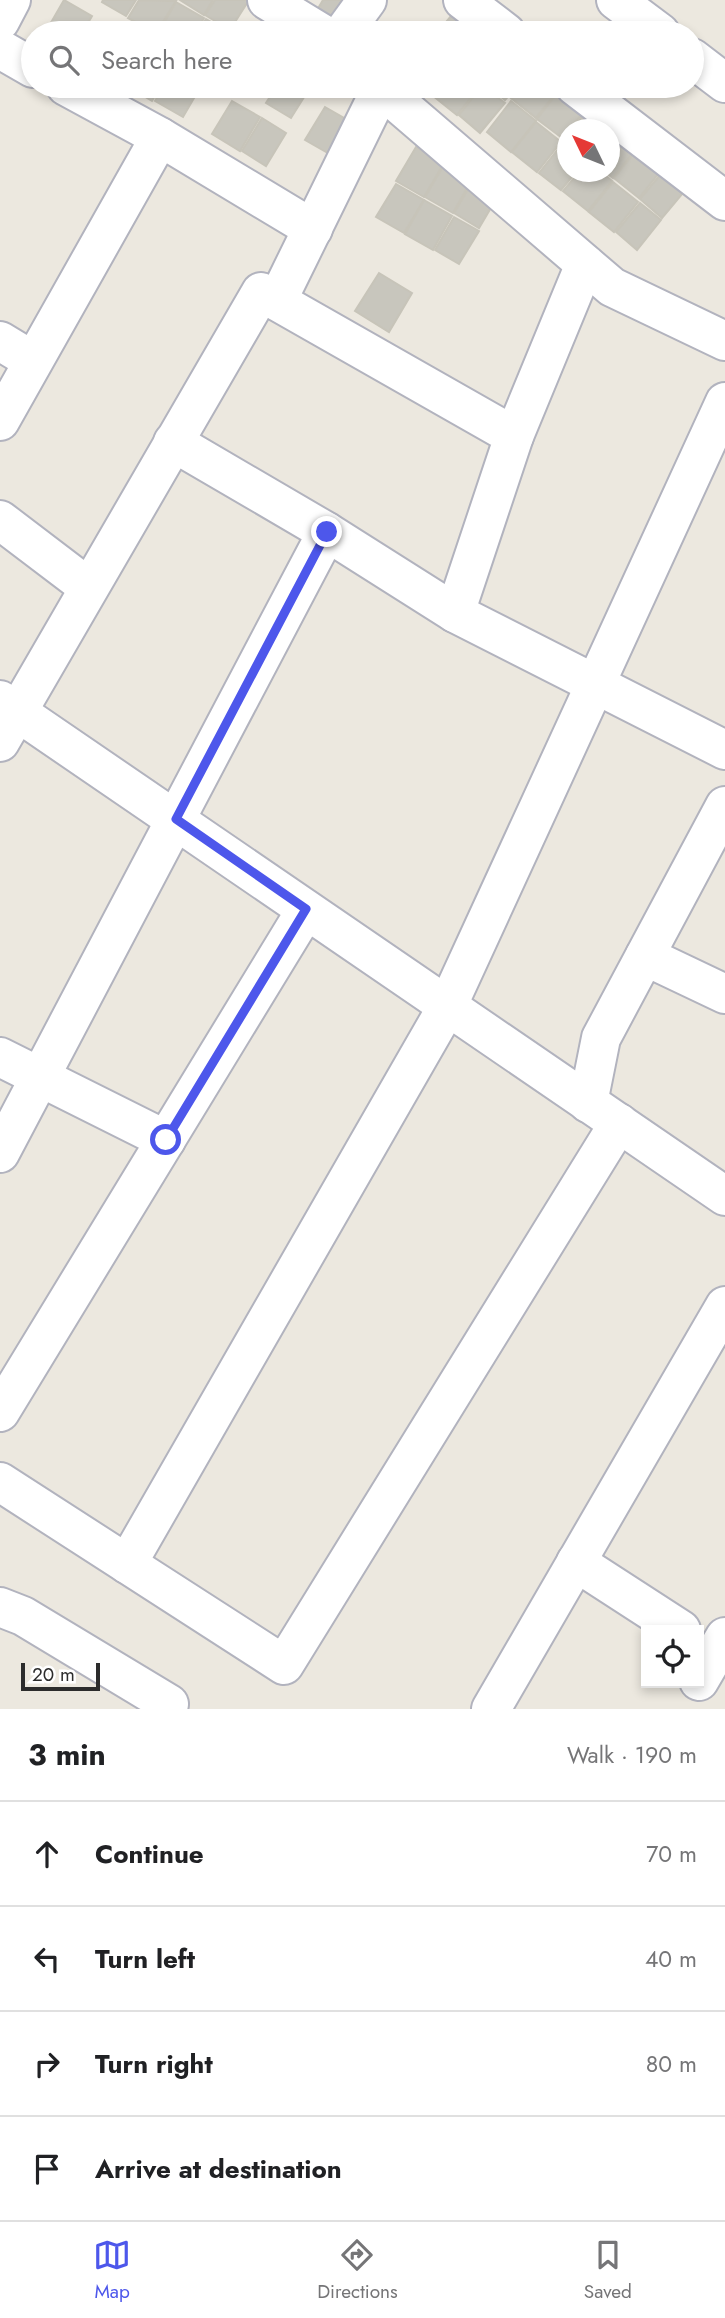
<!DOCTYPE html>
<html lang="en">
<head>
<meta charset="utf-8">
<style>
	body { margin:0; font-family:Jost,sans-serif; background:#f2f2f2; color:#202124 }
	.controls { position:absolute; right:21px; bottom:21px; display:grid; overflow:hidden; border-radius:0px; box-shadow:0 4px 10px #0003 }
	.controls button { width:63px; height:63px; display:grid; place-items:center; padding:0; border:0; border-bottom:2px solid #e0e0e0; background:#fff; color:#202124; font:35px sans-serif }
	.compass { position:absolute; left:557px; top:119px; width:63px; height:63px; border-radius:50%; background:#fff; box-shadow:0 4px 10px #0003; rotate:313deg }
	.scale { position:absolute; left:21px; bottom:18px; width:79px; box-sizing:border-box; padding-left:7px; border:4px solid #2c2c2c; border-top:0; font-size:19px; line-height:24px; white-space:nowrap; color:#2c2c2c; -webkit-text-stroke:5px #fff; paint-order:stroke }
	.stop { position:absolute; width:21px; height:21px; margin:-16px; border:5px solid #4d57eb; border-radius:50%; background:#fff }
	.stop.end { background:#4d57eb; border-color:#fff; box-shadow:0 2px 7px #0008 }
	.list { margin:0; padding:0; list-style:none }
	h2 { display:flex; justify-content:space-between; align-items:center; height:91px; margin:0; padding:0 28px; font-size:30px }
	h2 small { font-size:23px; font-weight:400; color:#757577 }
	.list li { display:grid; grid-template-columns:46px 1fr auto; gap:21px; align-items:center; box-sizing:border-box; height:105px; padding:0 28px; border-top:2px solid #e0e0e0 }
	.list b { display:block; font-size:26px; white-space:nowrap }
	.list em { font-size:23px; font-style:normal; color:#757577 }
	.icon { flex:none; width:38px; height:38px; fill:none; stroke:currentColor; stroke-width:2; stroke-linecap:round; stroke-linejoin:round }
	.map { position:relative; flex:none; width:725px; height:1709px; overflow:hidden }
	.search { position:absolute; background:#fff; box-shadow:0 4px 10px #0003; left:21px; right:21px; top:21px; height:77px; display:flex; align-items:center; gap:18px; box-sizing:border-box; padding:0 24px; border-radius:38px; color:#757577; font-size:26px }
	.sheet { height:511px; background:#fff }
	nav { display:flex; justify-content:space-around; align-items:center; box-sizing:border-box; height:98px; border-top:2px solid #e0e0e0; background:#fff; font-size:19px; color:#757577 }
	nav a { display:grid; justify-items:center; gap:4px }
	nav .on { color:#4d57eb }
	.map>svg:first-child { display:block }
	.building { fill:#c8c6bd; stroke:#c7c4b9; stroke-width:2 }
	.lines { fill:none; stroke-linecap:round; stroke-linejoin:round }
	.minor-casing { stroke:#b2b3be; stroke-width:42 }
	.minor { stroke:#fff; stroke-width:38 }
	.route { stroke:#4d57eb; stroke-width:9 }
</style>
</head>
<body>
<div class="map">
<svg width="725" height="1709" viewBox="0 0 725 1709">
	<rect width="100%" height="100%" fill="#ece8df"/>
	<g class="building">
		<polygon points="64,0 92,16 82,33 45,33"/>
		<polygon points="103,0 136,0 126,16 102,2"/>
		<polygon points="139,0 176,1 156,33 128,18"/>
		<polygon points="180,0 213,0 204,15"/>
		<polygon points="215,0 249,0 230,30 205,15"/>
		<polygon points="323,0 356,0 340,27 316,12"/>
		<polygon points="176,2 204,18 195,33 158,33"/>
		<polygon points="456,10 478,33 437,33"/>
		<polygon points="206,19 230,33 197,33"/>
		<polygon points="127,86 161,86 152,101"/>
		<polygon points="164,86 201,86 183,117 155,101"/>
		<polygon points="277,86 311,86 291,118 266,103"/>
		<polygon points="439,86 480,86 457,115 432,95"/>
		<polygon points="482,86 505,103 480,133 459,115"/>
		<polygon points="488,86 517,86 505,100"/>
		<polygon points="521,86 559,86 561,87 536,118 511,98"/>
		<polygon points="561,88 587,108 562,138 537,119"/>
		<polygon points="232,101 260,117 240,151 212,134"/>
		<polygon points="511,101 536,121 511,152 487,132"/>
		<polygon points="325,107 353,123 333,156 305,140"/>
		<polygon points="588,109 609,130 571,130"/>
		<polygon points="262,118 286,133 266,166 242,151"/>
		<polygon points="536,122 561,142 537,172 512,152"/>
		<polygon points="610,131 638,147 613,178 605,172 610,172"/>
		<polygon points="563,143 568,147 568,172 576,172 561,190 539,173"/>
		<polygon points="416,147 444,163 424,197 396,181"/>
		<polygon points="638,148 663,168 639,198 614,178"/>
		<polygon points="445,163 472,179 453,213 425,197"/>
		<polygon points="665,169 688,187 662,218 640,199"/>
		<polygon points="579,172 601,172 612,181 588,211 563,191"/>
		<polygon points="474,179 499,194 479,228 454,213"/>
		<polygon points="613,182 638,202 614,232 589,212"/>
		<polygon points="396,184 424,200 404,233 376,217"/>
		<polygon points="424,200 452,216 433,250 405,234"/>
		<polygon points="640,203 661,220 637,250 616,232"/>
		<polygon points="454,217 479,231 459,264 435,250"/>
		<polygon points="379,273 412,293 389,332 355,311"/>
	</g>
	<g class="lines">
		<g class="minor-casing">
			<g id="minor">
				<polyline points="267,0 321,33"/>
				<polyline points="463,0 506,33"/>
				<polyline points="616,0 660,33"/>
				<polyline points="0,21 11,0"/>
				<polyline points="343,33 367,0"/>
				<polyline points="0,49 33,68"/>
				<polyline points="692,58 725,83"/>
				<polyline points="378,86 612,287 725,341"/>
				<polyline points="575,86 725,201"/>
				<polyline points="160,137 313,229"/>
				<polyline points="277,301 381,89"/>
				<polyline points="0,341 33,361"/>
				<polyline points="0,421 160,137 66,86"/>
				<polyline points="514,436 585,264"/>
				<polyline points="173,442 327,532 455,613"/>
				<polyline points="0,520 88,587"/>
				<polyline points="0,700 725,1196"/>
				<polyline points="0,742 261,292 514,436 455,613 725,750"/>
				<polyline points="645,956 725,994"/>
				<polyline points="0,1057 166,1140"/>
				<polyline points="588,1103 601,1038 725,806"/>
				<polyline points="0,1153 327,532"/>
				<polyline points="0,1412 306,910"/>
				<polyline points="0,1482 284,1665 619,1123"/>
				<polyline points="576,1562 681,1630"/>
				<polyline points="127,1564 447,1007 725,402"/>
				<polyline points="0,1607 23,1616 169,1704"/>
				<polyline points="699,1681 725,1637"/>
				<polyline points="491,1709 725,1306"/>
			</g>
		</g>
		<use href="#minor" class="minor"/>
	</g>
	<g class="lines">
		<polyline class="route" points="166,1140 306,909 176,819 327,532"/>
	</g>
</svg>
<div class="controls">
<button><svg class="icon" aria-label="locate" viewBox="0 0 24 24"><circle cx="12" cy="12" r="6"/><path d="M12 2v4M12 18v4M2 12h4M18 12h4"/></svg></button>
</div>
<svg class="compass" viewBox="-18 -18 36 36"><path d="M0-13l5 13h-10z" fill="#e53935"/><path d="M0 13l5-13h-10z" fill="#757577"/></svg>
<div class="scale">20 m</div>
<div class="stop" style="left:166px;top:1140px"></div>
<div class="stop end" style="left:327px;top:532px"></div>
<div class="search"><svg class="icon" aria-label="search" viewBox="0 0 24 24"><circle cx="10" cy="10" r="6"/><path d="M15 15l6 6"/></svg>Search here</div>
</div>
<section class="sheet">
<h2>3 min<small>Walk · 190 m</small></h2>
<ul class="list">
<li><svg class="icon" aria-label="ahead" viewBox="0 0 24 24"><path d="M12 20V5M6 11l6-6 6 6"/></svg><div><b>Continue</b></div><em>70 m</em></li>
<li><svg class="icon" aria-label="left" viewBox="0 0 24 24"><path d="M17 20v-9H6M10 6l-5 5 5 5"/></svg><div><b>Turn left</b></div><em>40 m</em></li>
<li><svg class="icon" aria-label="right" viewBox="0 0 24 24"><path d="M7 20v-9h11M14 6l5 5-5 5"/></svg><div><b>Turn right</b></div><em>80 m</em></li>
<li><svg class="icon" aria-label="arrive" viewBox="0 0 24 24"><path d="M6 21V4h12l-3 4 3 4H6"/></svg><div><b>Arrive at destination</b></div></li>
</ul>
</section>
<nav>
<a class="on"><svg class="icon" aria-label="map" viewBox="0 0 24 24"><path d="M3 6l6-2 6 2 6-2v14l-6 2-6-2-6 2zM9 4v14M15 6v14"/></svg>Map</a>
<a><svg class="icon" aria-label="directions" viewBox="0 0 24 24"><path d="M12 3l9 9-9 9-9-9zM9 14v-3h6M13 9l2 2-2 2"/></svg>Directions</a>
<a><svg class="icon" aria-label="saved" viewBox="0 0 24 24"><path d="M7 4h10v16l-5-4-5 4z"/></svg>Saved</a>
</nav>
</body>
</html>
